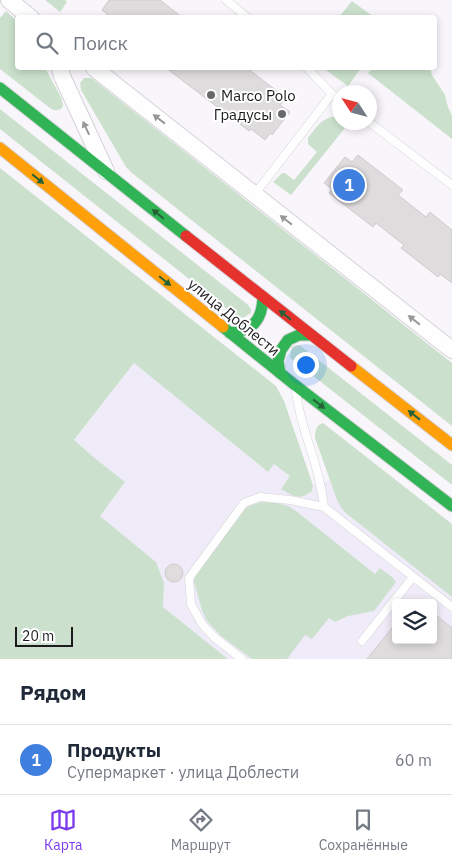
<!DOCTYPE html>
<html lang="ru">
<head>
<meta charset="utf-8">
<style>
	body { margin:0; font-family:"IBM Plex Sans",sans-serif; background:#f6f6f7; color:#1f2937 }
	.controls { position:absolute; right:15px; bottom:15px; display:grid; overflow:hidden; border-radius:5px; box-shadow:0 2px 8px #0003 }
	.controls button { width:45px; height:45px; display:grid; place-items:center; padding:0; border:0; border-bottom:1px solid #e0e1e3; background:#fff; color:#1f2937; font:25px sans-serif }
	.compass { position:absolute; left:332px; top:85px; width:45px; height:45px; border-radius:50%; background:#fff; box-shadow:0 2px 8px #0003; rotate:306deg }
	.scale { position:absolute; left:15px; bottom:12px; width:58px; box-sizing:border-box; padding-left:5px; border:2px solid #1d1b1e; border-top:0; font-size:14px; line-height:18px; white-space:nowrap; color:#1d1b1e; -webkit-text-stroke:4px #fff; paint-order:stroke }
	.you { position:absolute; left:305px; top:364px; width:18px; height:18px; margin:-12px; border:4px solid #fff; border-radius:50%; background:#1a73e8; box-shadow:0 0 0 8px #1a73e833 }
	.badge { display:grid; place-items:center; width:32px; height:32px; border-radius:50%; background:#7c3aed; color:#fff; font-size:16px; font-weight:700 }
	.pin { position:absolute; translate:-50% -50%; border:2px solid #fff; box-shadow:0 1px 5px #0006 }
	.list { margin:0; padding:0; list-style:none }
	h2 { display:flex; justify-content:space-between; align-items:center; height:65px; margin:0; padding:0 20px; font-size:21px }
	h2 small { font-size:16px; font-weight:400; color:#747a83 }
	.list li { display:grid; grid-template-columns:32px 1fr auto; gap:15px; align-items:center; box-sizing:border-box; height:70px; padding:0 20px; border-top:1px solid #e0e1e3 }
	.list b { display:block; font-size:19px; white-space:nowrap }
	.list p { margin:0; font-size:16px; white-space:nowrap; color:#747a83 }
	.list em { font-size:16px; font-style:normal; color:#747a83 }
	.icon { flex:none; width:28px; height:28px; fill:none; stroke:currentColor; stroke-width:2; stroke-linecap:round; stroke-linejoin:round }
	.map { position:relative; flex:none; width:452px; height:659px; overflow:hidden }
	.search { position:absolute; background:#fff; box-shadow:0 2px 8px #0003; left:15px; right:15px; top:15px; height:55px; display:flex; align-items:center; gap:12px; box-sizing:border-box; padding:0 18px; border-radius:5px; color:#747a83; font-size:19px }
	.sheet { height:135px; background:#fff }
	nav { display:flex; justify-content:space-around; align-items:center; box-sizing:border-box; height:70px; border-top:1px solid #e0e1e3; background:#fff; font-size:14px; color:#747a83 }
	nav a { display:grid; justify-items:center; gap:2px }
	nav .on { color:#7c3aed }
	.map>svg:first-child { display:block }
	.commercial { fill:#efebf8; fill-rule:evenodd }
	.green { fill:#cbe1cd }
	.building { fill:#dfdcde; stroke:#cecbcd }
	.lines { fill:none; stroke-linecap:round; stroke-linejoin:round }
	.lane-casing { stroke:#d5d3d7; stroke-width:9 }
	.street-casing { stroke:#d5d3d7; stroke-width:18 }
	.fast-casing { stroke:#d5d3d7; stroke-width:13 }
	.slow-casing { stroke:#d5d3d7; stroke-width:13 }
	.jam-casing { stroke:#d5d3d7; stroke-width:13 }
	.lane { stroke:#fefefe; stroke-width:8 }
	.street { stroke:#fefefe; stroke-width:16 }
	.fast { stroke:#30b455; stroke-width:11 }
	.slow { stroke:#ff9f0a; stroke-width:11 }
	.jam { stroke:#e5322d; stroke-width:11 }
	.oneway { fill:#999899 }
	.oneway2 { fill:#266037 }
	.poi-dot { fill:#6a686b; stroke:#fff; stroke-width:2 }
	.labels { text-anchor:middle; dominant-baseline:central; stroke-width:4; stroke-linejoin:round; paint-order:stroke }
	.poi-label { font-size:15px; fill:#1d1b1e; stroke:#fff; text-anchor:start }
	.street-label { font-size:15px; fill:#1d1b1e; stroke:#fff }
</style>
</head>
<body>
<div class="map">
<svg width="452" height="659" viewBox="0 0 452 659">
	<rect width="100%" height="100%" fill="#f9f6fb"/>
	<path class="commercial" d="M134,363L268,472L274,464L290,476L281,489L312,491L313,485L330,480L337,500L347,514L452,597V659H228L163,607L164,583L156,562L100,516L97,460L74,441ZM396,603H433V640H396Z"/>
	<g class="green">
		<polygon points="45,0 65,0 67,2 60,12"/>
		<polygon points="352,1 374,17 339,17"/>
		<path d="M6,11L17,21L18,68H45L61,97L63,105L62,108C58,111 54,111 50,108L0,69V18Z"/>
		<polygon points="323,68 361,68 348,86"/>
		<polygon points="373,68 430,68 432,75 445,95 448,107 452,116 452,139 368,73"/>
		<polygon points="84,78 91,78 94,80 452,363 452,426 132,173 126,167 81,90 80,83"/>
		<polygon points="0,109 247,304 251,309 251,313 243,318 237,317 0,129"/>
		<path d="M339,116L340,122L349,123L291,195L273,182L282,173H285L294,180L317,152L308,144V138C318,125 322,117 339,116Z"/>
		<path d="M0,168L276,386L284,401L313,485L312,491C299,501 293,496 281,489L290,476L274,464L268,472L134,363L74,440L97,460L125,482L100,516L156,562L164,583L163,607L228,659H0Z"/>
		<polygon points="299,345 302,347 452,465 452,485 293,360 290,358 292,346"/>
		<path d="M323,423L452,524V597L347,514L342,509L337,500L315,438C315,431 316,425 323,423Z"/>
		<polygon points="262,502 277,503 288,506 296,511 375,574 380,568 393,578 396,582 374,611 348,616 335,622 329,618 312,639 305,635 287,659 252,659 221,636 207,621 202,610 194,582 195,575 243,510 251,505"/>
	</g>
	<g class="building">
		<polygon points="109,0 160,0 183,18 112,18 102,10"/>
		<polygon points="166,68 247,68 286,98 280,105 290,112 272,135 270,133 265,140 251,129 249,131"/>
		<polygon points="358,155 403,190 398,195 426,217 430,212 452,230 452,283 440,274 438,277 401,248 404,245 376,223 373,227 329,193 332,189 324,183 345,157 352,162"/>
		<circle cx="174" cy="573" r="9"/>
		<polygon points="433,613 452,628 452,659 367,659 396,623 396,640 433,640"/>
	</g>
	<g class="lines">
		<g class="lane-casing">
			<g id="lane">
				<polyline points="226,0 248,18"/>
				<polyline points="307,68 332,94 340,100"/>
				<polyline points="369,122 452,185"/>
				<polyline points="254,195 332,94"/>
				<path d="M296,392C300,425 314,453 320,484C322,492 323,499 324,507"/>
				<polyline points="362,641 413,577"/>
				<polyline points="242,659 214,637 202,624 191,604 189,578 244,503 260,497 290,500 324,507 452,607"/>
			</g>
		</g>
		<g class="street-casing">
			<g id="street">
				<polyline points="9,0 31,18"/>
				<polyline points="60,68 62,76 106,171"/>
				<polyline points="94,68 452,350"/>
			</g>
		</g>
		<g class="fast-casing">
			<g id="fast">
				<polyline points="0,88 186,236"/>
				<polyline points="223,327 295,385 452,506"/>
				<path d="M230,333C253,330 262,321 263,297"/>
				<polyline points="280,373 278,361 281,350 288,340 299,335 311,335"/>
			</g>
		</g>
		<g class="slow-casing">
			<g id="slow">
				<polyline points="0,148 223,327"/>
				<polyline points="351,366 452,445"/>
			</g>
		</g>
		<g class="jam-casing">
			<polyline id="jam" points="186,236 351,366"/>
		</g>
		<use href="#lane" class="lane"/>
		<use href="#street" class="street"/>
		<use href="#fast" class="fast"/>
		<use href="#slow" class="slow"/>
		<use href="#jam" class="jam"/>
	</g>
	<defs><path id="oneway-solid" d="M-6-.8H1V-3.2L6.5 0L1 3.2V.8H-6Z" transform="scale(1.25)"/></defs>
	<g class="oneway">
		<use href="#oneway-solid" transform="translate(159 119) rotate(-142)"/>
		<use href="#oneway-solid" transform="translate(86 128) rotate(-115)"/>
		<use href="#oneway-solid" transform="translate(286 220) rotate(-142)"/>
		<use href="#oneway-solid" transform="translate(414 320) rotate(-142)"/>
	</g>
	<g class="oneway2">
		<use href="#oneway-solid" transform="translate(38 179) rotate(39)"/>
		<use href="#oneway-solid" transform="translate(158 214) rotate(-141)"/>
		<use href="#oneway-solid" transform="translate(165 281) rotate(39)"/>
		<use href="#oneway-solid" transform="translate(285 315) rotate(-142)"/>
		<use href="#oneway-solid" transform="translate(319 404) rotate(38)"/>
		<use href="#oneway-solid" transform="translate(414 415) rotate(-142)"/>
	</g>
	<g class="poi-dot">
		<circle cx="211" cy="95" r="5"/>
		<circle cx="282" cy="114" r="5"/>
	</g>
	<g class="labels">
		<g class="poi-label">
			<text x="221" y="95">Marco Polo</text>
			<text x="272" y="114" text-anchor="end">Градусы</text>
		</g>
		<g class="street-label">
			<text transform="translate(234 317) rotate(39)">улица Доблести</text>
		</g>
	</g>
</svg>
<div class="controls">
<button><svg class="icon" aria-label="layers" viewBox="0 0 24 24"><path d="M12 4l9 5-9 5-9-5zM3 14l9 5 9-5"/></svg></button>
</div>
<svg class="compass" viewBox="-18 -18 36 36"><path d="M0-13l5 13h-10z" fill="#e53935"/><path d="M0 13l5-13h-10z" fill="#747a83"/></svg>
<div class="scale">20 m</div>
<div class="you"></div>
<div class="pin badge" style="left:349px;top:185px;background:#3f7fe0">1</div>
<div class="search"><svg class="icon" aria-label="search" viewBox="0 0 24 24"><circle cx="10" cy="10" r="6"/><path d="M15 15l6 6"/></svg>Поиск</div>
</div>
<section class="sheet">
<h2>Рядом<small></small></h2>
<ul class="list">
<li><span class="badge" style="background:#3f7fe0">1</span><div><b>Продукты</b><p>Супермаркет · улица Доблести</p></div><em>60 m</em></li>
</ul>
</section>
<nav>
<a class="on"><svg class="icon" aria-label="map" viewBox="0 0 24 24"><path d="M3 6l6-2 6 2 6-2v14l-6 2-6-2-6 2zM9 4v14M15 6v14"/></svg>Карта</a>
<a><svg class="icon" aria-label="directions" viewBox="0 0 24 24"><path d="M12 3l9 9-9 9-9-9zM9 14v-3h6M13 9l2 2-2 2"/></svg>Маршрут</a>
<a><svg class="icon" aria-label="saved" viewBox="0 0 24 24"><path d="M7 4h10v16l-5-4-5 4z"/></svg>Сохранённые</a>
</nav>
</body>
</html>
